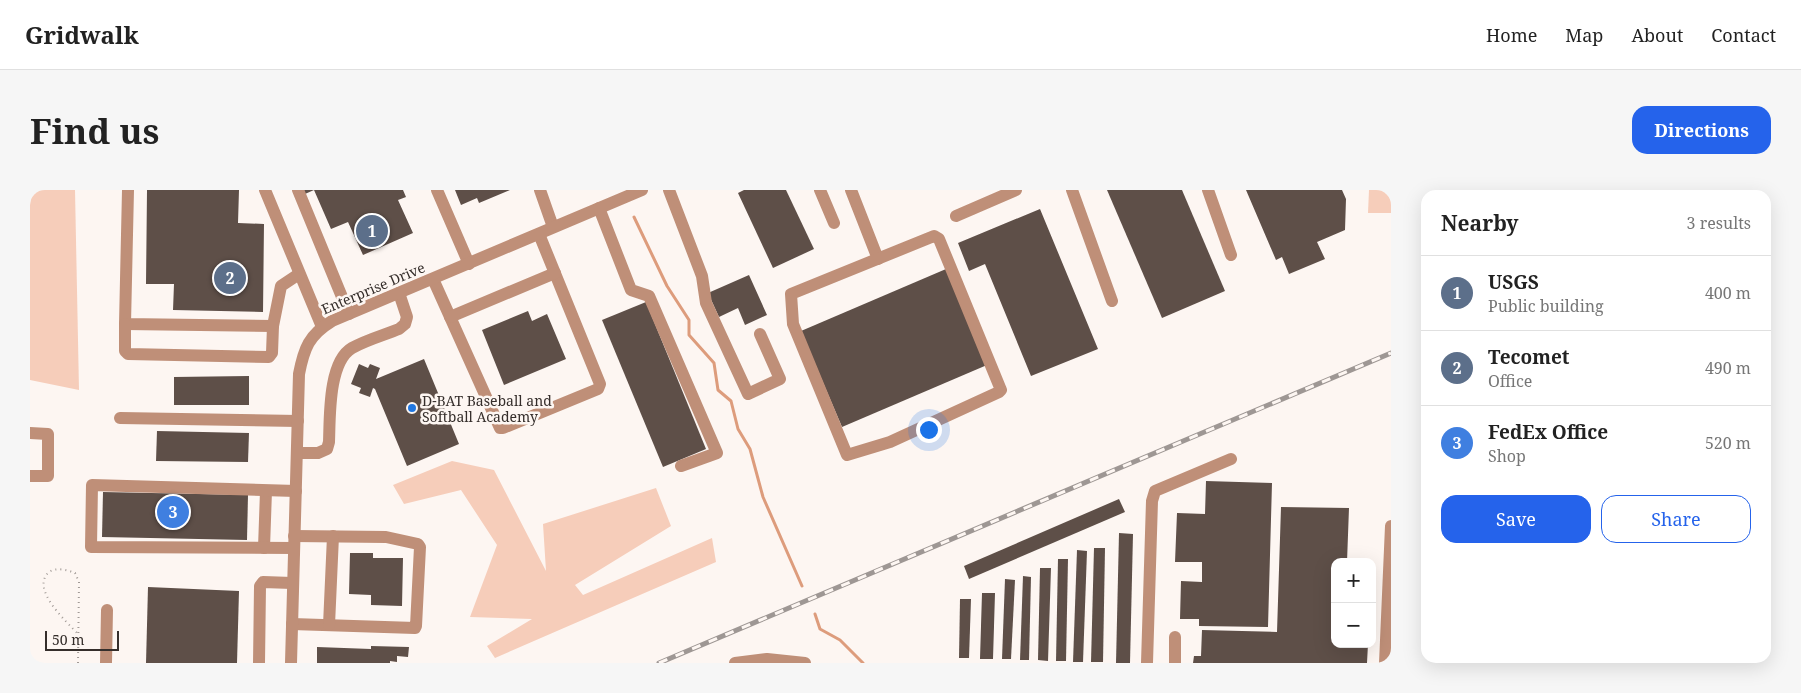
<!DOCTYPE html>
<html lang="en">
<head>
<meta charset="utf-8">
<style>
	body { margin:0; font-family:"Noto Serif",serif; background:#f6f6f6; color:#222 }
	.controls { position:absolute; right:15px; bottom:15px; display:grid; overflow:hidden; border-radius:10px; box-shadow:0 5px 20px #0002 }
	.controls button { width:45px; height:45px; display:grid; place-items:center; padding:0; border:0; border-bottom:1px solid #e0e0e0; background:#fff; color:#222; font:25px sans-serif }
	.scale { position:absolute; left:15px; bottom:12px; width:74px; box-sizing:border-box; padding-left:5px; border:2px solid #352e2b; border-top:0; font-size:14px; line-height:18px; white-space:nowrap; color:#352e2b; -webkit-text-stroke:4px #fdf6f2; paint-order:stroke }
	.you { position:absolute; left:898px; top:239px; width:18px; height:18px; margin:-12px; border:4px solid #fff; border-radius:50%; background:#1a73e8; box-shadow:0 0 0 8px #1a73e833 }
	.badge { display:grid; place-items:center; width:32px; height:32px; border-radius:50%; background:#2563eb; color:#fff; font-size:16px; font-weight:700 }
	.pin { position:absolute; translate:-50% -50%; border:2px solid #fff; box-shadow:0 1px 5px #0006 }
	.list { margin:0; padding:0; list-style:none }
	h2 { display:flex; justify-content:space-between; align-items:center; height:65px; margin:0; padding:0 20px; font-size:21px }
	h2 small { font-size:16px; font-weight:400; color:#767676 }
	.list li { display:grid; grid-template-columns:32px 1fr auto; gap:15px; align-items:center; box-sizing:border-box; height:75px; padding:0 20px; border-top:1px solid #e0e0e0 }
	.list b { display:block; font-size:19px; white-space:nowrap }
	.list p { margin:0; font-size:16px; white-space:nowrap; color:#767676 }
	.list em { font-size:16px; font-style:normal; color:#767676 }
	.actions { display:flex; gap:10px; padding:15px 20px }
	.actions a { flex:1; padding:11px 0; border:1px solid #2563eb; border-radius:15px; text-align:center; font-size:18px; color:#2563eb }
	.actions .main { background:#2563eb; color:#fff }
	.map { position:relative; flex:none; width:1361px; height:473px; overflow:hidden; border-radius:15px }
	header { display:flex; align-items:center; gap:30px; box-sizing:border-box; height:70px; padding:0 25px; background:#fff; border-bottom:1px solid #e0e0e0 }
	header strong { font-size:24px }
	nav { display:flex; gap:28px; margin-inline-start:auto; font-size:18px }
	.intro { display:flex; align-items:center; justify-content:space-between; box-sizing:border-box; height:120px; padding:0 30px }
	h1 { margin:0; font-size:35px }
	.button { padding:12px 22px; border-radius:15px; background:#2563eb; color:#fff; font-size:18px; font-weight:700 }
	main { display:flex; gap:30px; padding:0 30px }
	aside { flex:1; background:#fff; border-radius:15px; box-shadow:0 5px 20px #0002 }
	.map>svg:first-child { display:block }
	.green { fill:#f6cdba }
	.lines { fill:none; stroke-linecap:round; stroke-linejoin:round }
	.stream { stroke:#dd9c7c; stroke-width:3 }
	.building { fill:#5e4f48 }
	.path { stroke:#a19a96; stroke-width:2; stroke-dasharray:1 4; stroke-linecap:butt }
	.minor { stroke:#bf8f78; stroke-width:12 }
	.rail-casing { stroke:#9e9794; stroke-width:5 }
	.rail { stroke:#fdf6f2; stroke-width:3; stroke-dasharray:9; stroke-linecap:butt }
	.poi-dot { fill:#2077e1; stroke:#fdf6f2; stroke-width:2 }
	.labels { text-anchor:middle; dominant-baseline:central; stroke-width:5; stroke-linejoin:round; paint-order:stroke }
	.street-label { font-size:14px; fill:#352e2b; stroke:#fdf6f2 }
	.poi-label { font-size:14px; fill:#352e2b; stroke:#fdf6f2; text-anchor:start }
</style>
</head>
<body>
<header>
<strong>Gridwalk</strong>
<nav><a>Home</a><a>Map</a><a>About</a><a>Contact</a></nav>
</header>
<div class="intro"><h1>Find us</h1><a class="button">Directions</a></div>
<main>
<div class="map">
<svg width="1361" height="473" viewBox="0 0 1361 473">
	<rect width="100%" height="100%" fill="#fdf6f2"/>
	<g class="green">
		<polygon points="2,0 45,0 49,200 0,190 0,15"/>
		<polygon points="1339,0 1361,0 1361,23 1338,23"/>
		<polygon points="422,271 464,280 516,381 513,334 626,298 641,336 545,395 553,405 682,348 686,372 465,468 457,456 502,429 440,427 467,355 431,300 374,314 363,295"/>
	</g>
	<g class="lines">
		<g class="stream">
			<polyline points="604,27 637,96 659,130 659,145 684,173 688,200 701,211 708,239 720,259 733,307 772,396"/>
			<polyline points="785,424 790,439 810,450 833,473"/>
		</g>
	</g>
	<g class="building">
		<polygon points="117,0 209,0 208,33 234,34 233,122 143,120 144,94 116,94"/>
		<polygon points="274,0 373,0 376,7 368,10 383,43 333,65 318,32 301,39 284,0 275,4"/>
		<polygon points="425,0 480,0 449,13 447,8 431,15"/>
		<polygon points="714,0 756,0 784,59 743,78 708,3"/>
		<polygon points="1077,0 1152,0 1195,101 1132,128"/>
		<polygon points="1216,0 1312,0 1316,9 1315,40 1287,52 1295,69 1259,84 1252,67 1246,70"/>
		<polygon points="1010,19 1068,159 1001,186 955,74 939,81 928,53"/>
		<polygon points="916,79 957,175 812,237 771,141"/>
		<polygon points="719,85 737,125 715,135 708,118 689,127 678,103"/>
		<polygon points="616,112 676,259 633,277 572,130"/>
		<polygon points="498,121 502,131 517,124 536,169 474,195 452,140"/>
		<polygon points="394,169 429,254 377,276 345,199 343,198 340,207 329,203 331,198 321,194 329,174 338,178 340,174 350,178 346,189"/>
		<polygon points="219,186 219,215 144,215 144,187"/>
		<polygon points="127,241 219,243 218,272 126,271"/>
		<polygon points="1176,291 1242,293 1238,437 1169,436 1169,429 1150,429 1151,391 1172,392 1172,372 1145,372 1147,323 1175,324"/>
		<polygon points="73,302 218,305 217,350 72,347"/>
		<polygon points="1089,309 1095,322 939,389 934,376"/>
		<polygon points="1251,317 1319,318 1317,372 1305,372 1305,454 1338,454 1337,473 1163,473 1164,466 1171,466 1172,440 1247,442"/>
		<polygon points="1089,343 1103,344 1100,473 1086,473"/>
		<polygon points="1064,358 1075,358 1073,472 1061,472"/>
		<polygon points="1047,360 1057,361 1053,472 1043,472"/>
		<polygon points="320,363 343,363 343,368 373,368 372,416 341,415 341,405 319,404"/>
		<polygon points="1028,369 1038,369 1036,471 1026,471"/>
		<polygon points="1010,378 1021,378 1018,471 1008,470"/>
		<polygon points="993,386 1001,387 999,470 990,470"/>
		<polygon points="975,389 985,390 981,469 972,469"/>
		<polygon points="118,397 209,401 207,473 116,473"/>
		<polygon points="952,403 965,403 963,469 950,469"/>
		<polygon points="930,409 941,409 939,468 929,468"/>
		<polygon points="341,456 379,457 378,467 367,466 367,472 360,471 360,473 287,473 287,457 341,459"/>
	</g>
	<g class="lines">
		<path class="path" d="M48,473L49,392L45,383C38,380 26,377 19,382C0,399 36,431 48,444"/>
		<g class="minor">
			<polyline points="98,0 95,134 243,136"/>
			<polyline points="235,0 292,137"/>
			<polyline points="268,0 319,124"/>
			<polyline points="407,0 439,74"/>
			<polyline points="510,0 523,37"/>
			<polyline points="639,0 672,86 676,113 718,204 750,189 730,144"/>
			<polyline points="790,0 804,33"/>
			<polyline points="821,0 848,69"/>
			<polyline points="1042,0 1082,111"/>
			<polyline points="1178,0 1201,65"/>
			<polyline points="569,18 601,100 619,106 687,263 651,276"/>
			<polyline points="926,26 986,0"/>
			<polygon points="904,46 909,49 971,200 969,202 860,252 817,265 763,134 761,104"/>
			<polyline points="403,89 470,238 473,238 568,199 570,194 509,44"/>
			<polyline points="420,127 525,83"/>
			<polyline points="95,134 95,161 98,164 239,167 242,163 243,136 251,96 269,84"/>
			<polyline points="90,228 268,231"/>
			<polyline points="0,243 18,244 18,286 0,286"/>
			<path d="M267,263H288L297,259L299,252C300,228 298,172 322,158C336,150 354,145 369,139L375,134L377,127L369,103"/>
			<polyline points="234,358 236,301"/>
			<polyline points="264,358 61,357 62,295 266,301"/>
			<polyline points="262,434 385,438 386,436 390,357 388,354 356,347 264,346"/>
			<polyline points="299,435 303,346"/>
			<polyline points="76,473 77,420"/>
			<polyline points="229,473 230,396 233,392 262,393"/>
			<path d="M261,473L269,184C274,158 279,145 302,131L612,0"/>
			<polyline points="705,473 737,469 775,473"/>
			<polyline points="1117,473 1122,311 1125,301 1201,269"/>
			<polyline points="1145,473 1145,447"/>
			<polyline points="1355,473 1361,336"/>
		</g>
		<g class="rail-casing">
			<polyline id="rail" points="629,473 1361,163"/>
		</g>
		<use href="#rail" class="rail"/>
	</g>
	<circle class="poi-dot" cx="382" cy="218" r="5"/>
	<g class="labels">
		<g class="street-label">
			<text transform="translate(343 98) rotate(-23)">Enterprise Drive</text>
		</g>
		<g class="poi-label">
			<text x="392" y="210">D-BAT Baseball and<tspan x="392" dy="16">Softball Academy</tspan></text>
		</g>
	</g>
</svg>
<div class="controls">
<button>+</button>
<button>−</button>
</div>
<div class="scale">50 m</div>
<div class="you"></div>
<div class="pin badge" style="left:342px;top:41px;background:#5c6f8a">1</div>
<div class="pin badge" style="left:200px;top:88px;background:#5c6f8a">2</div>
<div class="pin badge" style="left:143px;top:322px;background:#3f7fe0">3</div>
</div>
<aside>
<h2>Nearby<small>3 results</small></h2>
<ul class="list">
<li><span class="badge" style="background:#5c6f8a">1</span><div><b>USGS</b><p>Public building</p></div><em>400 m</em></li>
<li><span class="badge" style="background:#5c6f8a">2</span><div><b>Tecomet</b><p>Office</p></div><em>490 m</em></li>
<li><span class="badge" style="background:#3f7fe0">3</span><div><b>FedEx Office</b><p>Shop</p></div><em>520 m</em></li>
</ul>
<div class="actions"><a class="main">Save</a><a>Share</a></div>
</aside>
</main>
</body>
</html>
